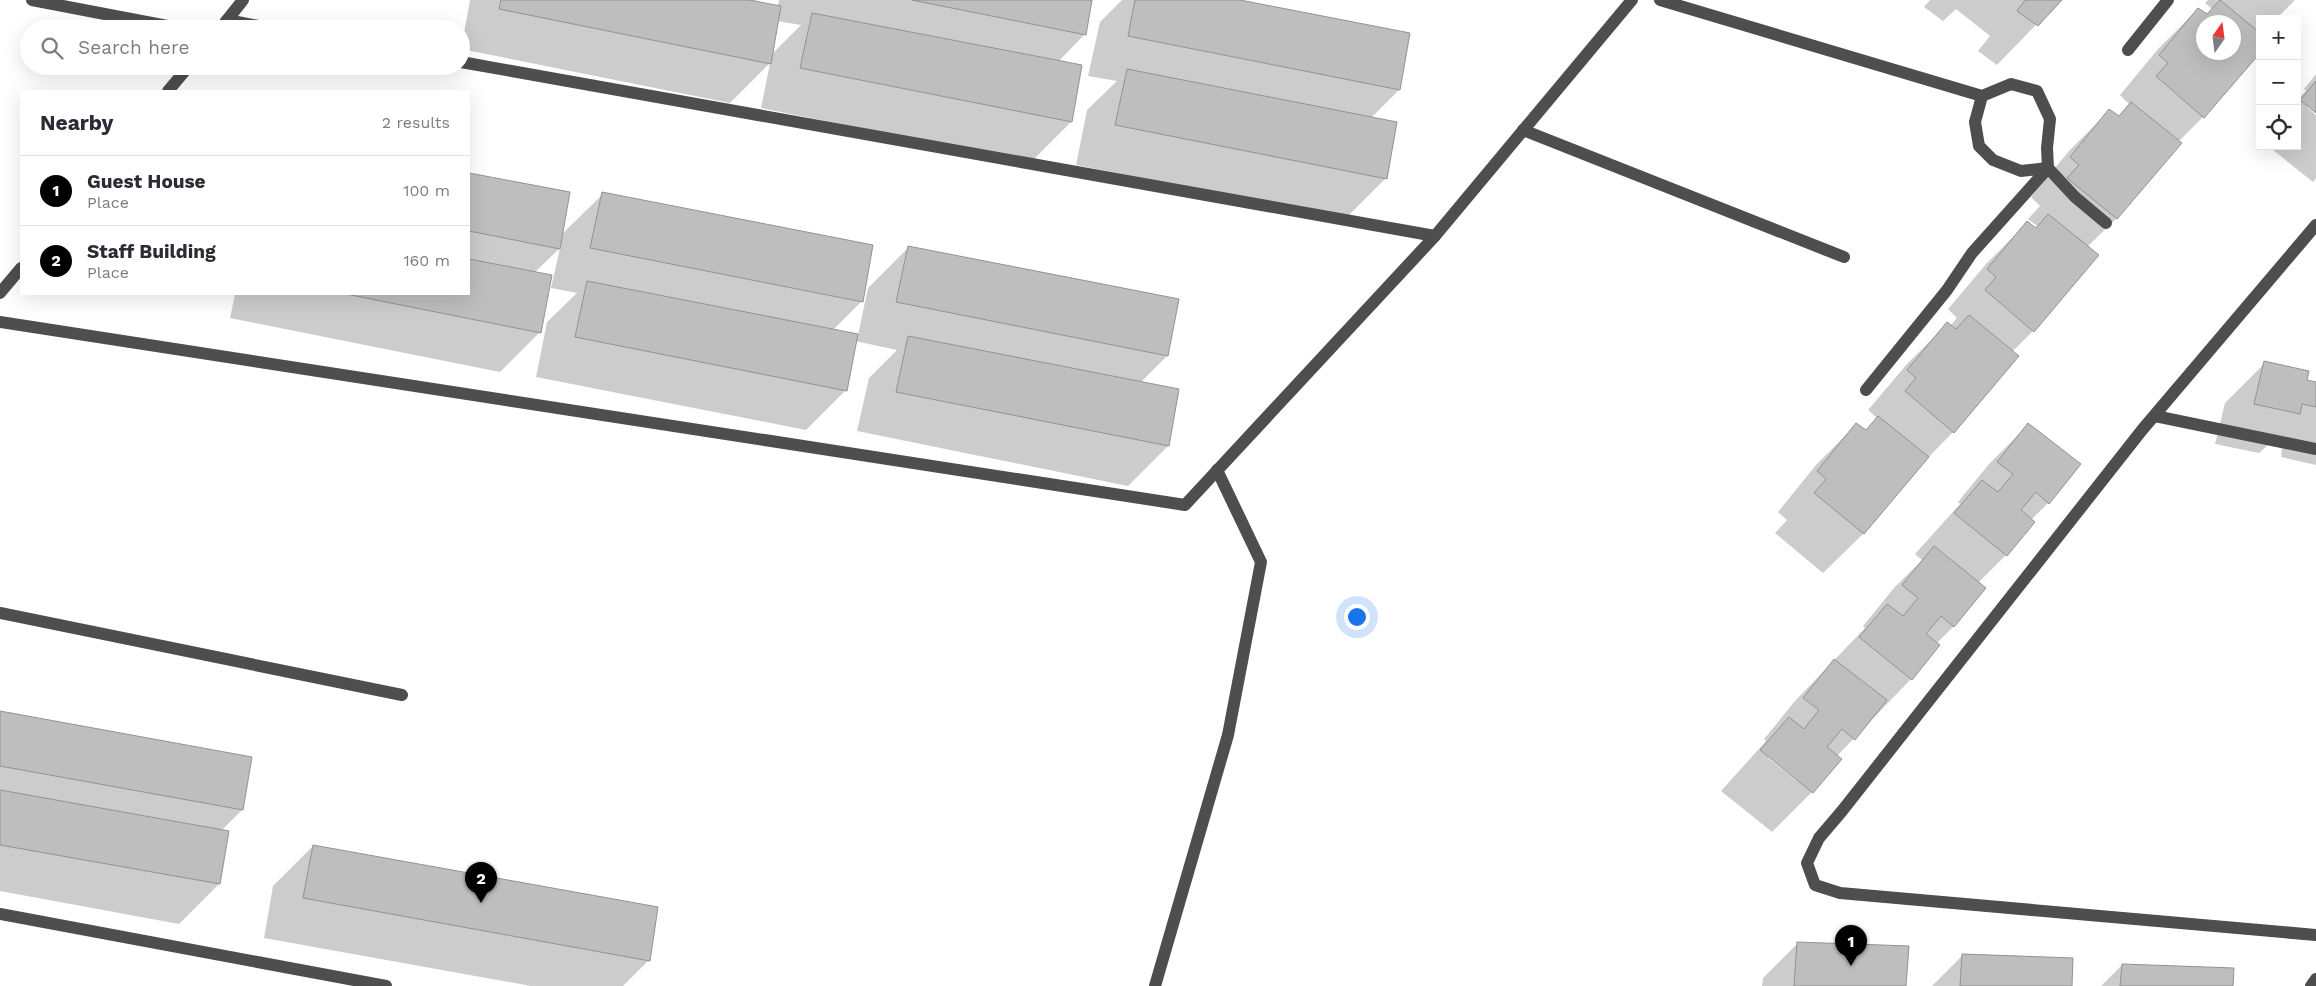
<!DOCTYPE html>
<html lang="en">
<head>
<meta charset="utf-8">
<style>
	body { margin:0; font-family:"Work Sans",sans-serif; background:#f7f7f7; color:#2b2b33 }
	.controls { position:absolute; right:15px; top:15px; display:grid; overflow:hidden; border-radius:0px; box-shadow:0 5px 20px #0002 }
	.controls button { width:45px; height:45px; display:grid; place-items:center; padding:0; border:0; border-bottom:1px solid #e1e1e2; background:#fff; color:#2b2b33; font:25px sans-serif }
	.compass { position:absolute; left:2196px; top:15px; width:45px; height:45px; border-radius:50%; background:#fff; box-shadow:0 5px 20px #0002; rotate:14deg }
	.you { position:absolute; left:1356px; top:616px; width:18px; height:18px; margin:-12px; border:4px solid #fff; border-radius:50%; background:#1a73e8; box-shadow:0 0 0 8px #1a73e833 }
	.badge { display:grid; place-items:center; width:32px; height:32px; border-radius:50%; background:#000; color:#fff; font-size:16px; font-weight:700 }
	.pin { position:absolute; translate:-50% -41px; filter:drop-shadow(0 1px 2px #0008) }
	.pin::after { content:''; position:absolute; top:26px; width:18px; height:15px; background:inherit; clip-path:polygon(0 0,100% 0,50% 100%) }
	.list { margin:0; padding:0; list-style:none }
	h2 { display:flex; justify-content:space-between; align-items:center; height:65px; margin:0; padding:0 20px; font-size:21px }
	h2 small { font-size:16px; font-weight:400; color:#7c7c81 }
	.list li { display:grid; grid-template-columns:32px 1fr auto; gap:15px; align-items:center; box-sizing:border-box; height:70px; padding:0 20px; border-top:1px solid #e1e1e2 }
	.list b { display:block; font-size:19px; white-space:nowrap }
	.list p { margin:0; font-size:16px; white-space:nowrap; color:#7c7c81 }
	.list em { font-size:16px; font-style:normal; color:#7c7c81 }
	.icon { flex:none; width:28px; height:28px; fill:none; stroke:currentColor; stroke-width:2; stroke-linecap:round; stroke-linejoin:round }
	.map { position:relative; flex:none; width:2316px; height:986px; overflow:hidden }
	.search { position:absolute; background:#fff; box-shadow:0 5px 20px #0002; left:20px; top:20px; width:450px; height:55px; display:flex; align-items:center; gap:12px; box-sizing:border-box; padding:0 18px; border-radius:28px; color:#7c7c81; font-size:19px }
	.panel { position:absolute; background:#fff; box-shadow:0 5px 20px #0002; left:20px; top:90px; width:450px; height:205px; border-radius:0px }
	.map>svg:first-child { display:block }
	.shadow { fill:#0003; fill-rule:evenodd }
	.building { fill:#bebebe; stroke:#929292; fill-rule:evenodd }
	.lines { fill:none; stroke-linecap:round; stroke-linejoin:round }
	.minor { stroke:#4e4e4e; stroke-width:12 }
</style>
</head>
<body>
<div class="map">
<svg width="2316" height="986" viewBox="0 0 2316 986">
	<rect width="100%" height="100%" fill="#fff"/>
	<g class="shadow">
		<path d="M470,0H757L754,2L778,7L779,0H1091L1085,34L1058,62L1081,66L1071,122L1031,162L761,108L770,63L730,103L461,49ZM777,21L801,25L772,54Z"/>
		<polygon points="1122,0 1234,0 1399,90 1371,118 1386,178 1346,218 1076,165 1087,110 1117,81 1088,76 1100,22"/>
		<polygon points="1930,0 2060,0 1997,65 1978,51 1990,36 1956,9 1943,21 1924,7"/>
		<path d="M2208,0H2295L2276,19H2260V51L2203,117L2178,142L2180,143L2116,219L2087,247L2097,255L2033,331L2012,352L1953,432L1922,464L1863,534L1823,573L1775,533L1787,520L1778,512L1816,465L1856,425L1865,431L1877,418L1868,410L1907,364L1947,324L1950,326L1957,318L1948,309L1987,263L2027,223L2035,229L2037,226L2028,219L2040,206L2031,197L2069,151L2109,111L2118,117L2129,104L2120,95L2158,49L2198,9L2206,15L2212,9L2205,3ZM2204,22H2234V52H2204Z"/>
		<polygon points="2316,74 2316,111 2309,105 2307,107 2316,115 2316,178 2313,182 2268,146 2297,146 2297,100 2306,91 2304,89"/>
		<polygon points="469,174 569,193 561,235 603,194 861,302 833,330 858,335 868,288 908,248 1167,356 1140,383 1168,446 1128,486 857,431 869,378 897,350 855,341 846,390 806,430 536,377 547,322 577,293 551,288 560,248 534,273 540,332 500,372 230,318 235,294 469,294"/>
		<polygon points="2265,363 2305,381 2316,383 2316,465 2281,457 2282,448 2268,445 2259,453 2215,444 2225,403"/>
		<path d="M2029,424L2048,503L2031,520L2006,555L1978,583L1984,588L1953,627L1936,644L1911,679L1837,756L1812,792L1772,832L1721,791L1766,741L1764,739L1795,701L1865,628L1863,626L1894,588L1922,560L1915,554L1960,504L1958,502L1989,464ZM1770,756L1796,777V780L1768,758Z"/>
		<polygon points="0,713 242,810 221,831 219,884 179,924 0,891"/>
		<polygon points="313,846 649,960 623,986 531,986 264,938 273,886"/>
		<polygon points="1798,943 1905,986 1762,986 1763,978"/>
		<polygon points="1963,955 2070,986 1932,986"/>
		<polygon points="2122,965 2231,986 2101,986"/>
	</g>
	<g class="building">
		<polygon points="501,0 749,0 781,6 771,64 499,9"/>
		<polygon points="912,0 1092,0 1086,35"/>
		<polygon points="1135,0 1240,0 1410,33 1400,90 1128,36"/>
		<polygon points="2025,0 2062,0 2038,26 2017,11"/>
		<path d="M2220,0L2260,33V53L2204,118L2156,76L2168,63L2159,55L2198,8L2207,14ZM2204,22H2234V52H2204Z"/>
		<polygon points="812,13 1082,65 1072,122 800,68"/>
		<polygon points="1127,69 1397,122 1387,179 1115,125"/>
		<polygon points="2316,81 2316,113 2300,100"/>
		<polygon points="2131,102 2182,143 2117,219 2067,178 2079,165 2070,157 2109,109 2119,116"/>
		<polygon points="469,173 570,192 560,249 469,231"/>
		<polygon points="602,192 873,245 863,302 590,248"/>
		<polygon points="2048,214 2099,255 2034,332 1985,290 1996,277 1987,269 2027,221 2036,228"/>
		<polygon points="908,246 1179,299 1168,356 896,302"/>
		<polygon points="469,259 552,275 541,333 346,294 469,294"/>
		<polygon points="587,281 858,334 847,391 575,337"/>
		<polygon points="1969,315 2019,356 1954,433 1905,391 1916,378 1907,370 1947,322 1956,329"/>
		<polygon points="908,336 1179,389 1169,446 896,392"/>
		<polygon points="2264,361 2309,371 2307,380 2316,382 2316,407 2302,404 2300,414 2254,404"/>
		<polygon points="1878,416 1929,457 1864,534 1814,493 1826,479 1817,471 1856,423 1866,430"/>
		<polygon points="2028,423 2081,464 2049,504 2036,492 2021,510 2035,522 2007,556 1954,513 1982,480 1998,492 2013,474 1997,462"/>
		<polygon points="1934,546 1986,588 1954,627 1941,616 1926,634 1940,645 1912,680 1859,637 1887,604 1903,616 1918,598 1902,585"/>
		<polygon points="1834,659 1887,700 1855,740 1842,729 1827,747 1842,759 1813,793 1760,750 1789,717 1804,729 1819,710 1803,698"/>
		<polygon points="0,711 252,757 243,810 0,766"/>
		<polygon points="0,790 229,831 220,884 0,845"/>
		<polygon points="313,845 658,907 650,961 303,898"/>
		<polygon points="1797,942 1909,946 1906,986 1794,986"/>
		<polygon points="1962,954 2073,958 2072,986 1960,986"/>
		<polygon points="2122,964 2234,968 2233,986 2120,986"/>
	</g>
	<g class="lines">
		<g class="minor">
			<polyline points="32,0 183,29"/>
			<polyline points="1660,0 1982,96 2011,84 2037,91 2050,119 2047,148 2048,168 2075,197 2106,223"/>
			<polyline points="227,20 274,29"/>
			<polyline points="220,29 243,0"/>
			<polyline points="2128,50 2168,0"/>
			<polyline points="461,62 1435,236"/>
			<polyline points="168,91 189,66"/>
			<polyline points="1523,130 1844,257"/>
			<polyline points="2316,225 2142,430 1842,811 1819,838 1807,863 1815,885 1840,893 2316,935"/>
			<polyline points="0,293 21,268"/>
			<polyline points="0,322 1185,505 1435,236 1632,0"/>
			<polyline points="1866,390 1947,290 1972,253 2048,168 2021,171 1993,160 1979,146 1975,122 1982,96"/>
			<polyline points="2155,416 2316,449"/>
			<polyline points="0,613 402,695"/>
			<polyline points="0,914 386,986"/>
			<polyline points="1155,986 1228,735 1261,562 1217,470"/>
			<polyline points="2311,986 2316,979"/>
		</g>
	</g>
</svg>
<div class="controls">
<button>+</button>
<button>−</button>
<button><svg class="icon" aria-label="locate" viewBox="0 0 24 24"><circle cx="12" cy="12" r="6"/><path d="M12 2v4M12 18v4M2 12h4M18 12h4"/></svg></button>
</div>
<svg class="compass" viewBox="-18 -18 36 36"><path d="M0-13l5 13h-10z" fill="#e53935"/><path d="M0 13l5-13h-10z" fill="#7c7c81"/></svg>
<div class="you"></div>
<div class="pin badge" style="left:1851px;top:966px">1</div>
<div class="pin badge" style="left:481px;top:903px">2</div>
<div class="search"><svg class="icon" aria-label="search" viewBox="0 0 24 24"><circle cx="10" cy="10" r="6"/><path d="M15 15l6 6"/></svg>Search here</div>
<section class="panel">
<h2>Nearby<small>2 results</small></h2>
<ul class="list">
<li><span class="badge">1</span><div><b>Guest House</b><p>Place</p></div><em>100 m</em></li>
<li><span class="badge">2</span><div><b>Staff Building</b><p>Place</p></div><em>160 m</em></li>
</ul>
</section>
</div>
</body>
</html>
